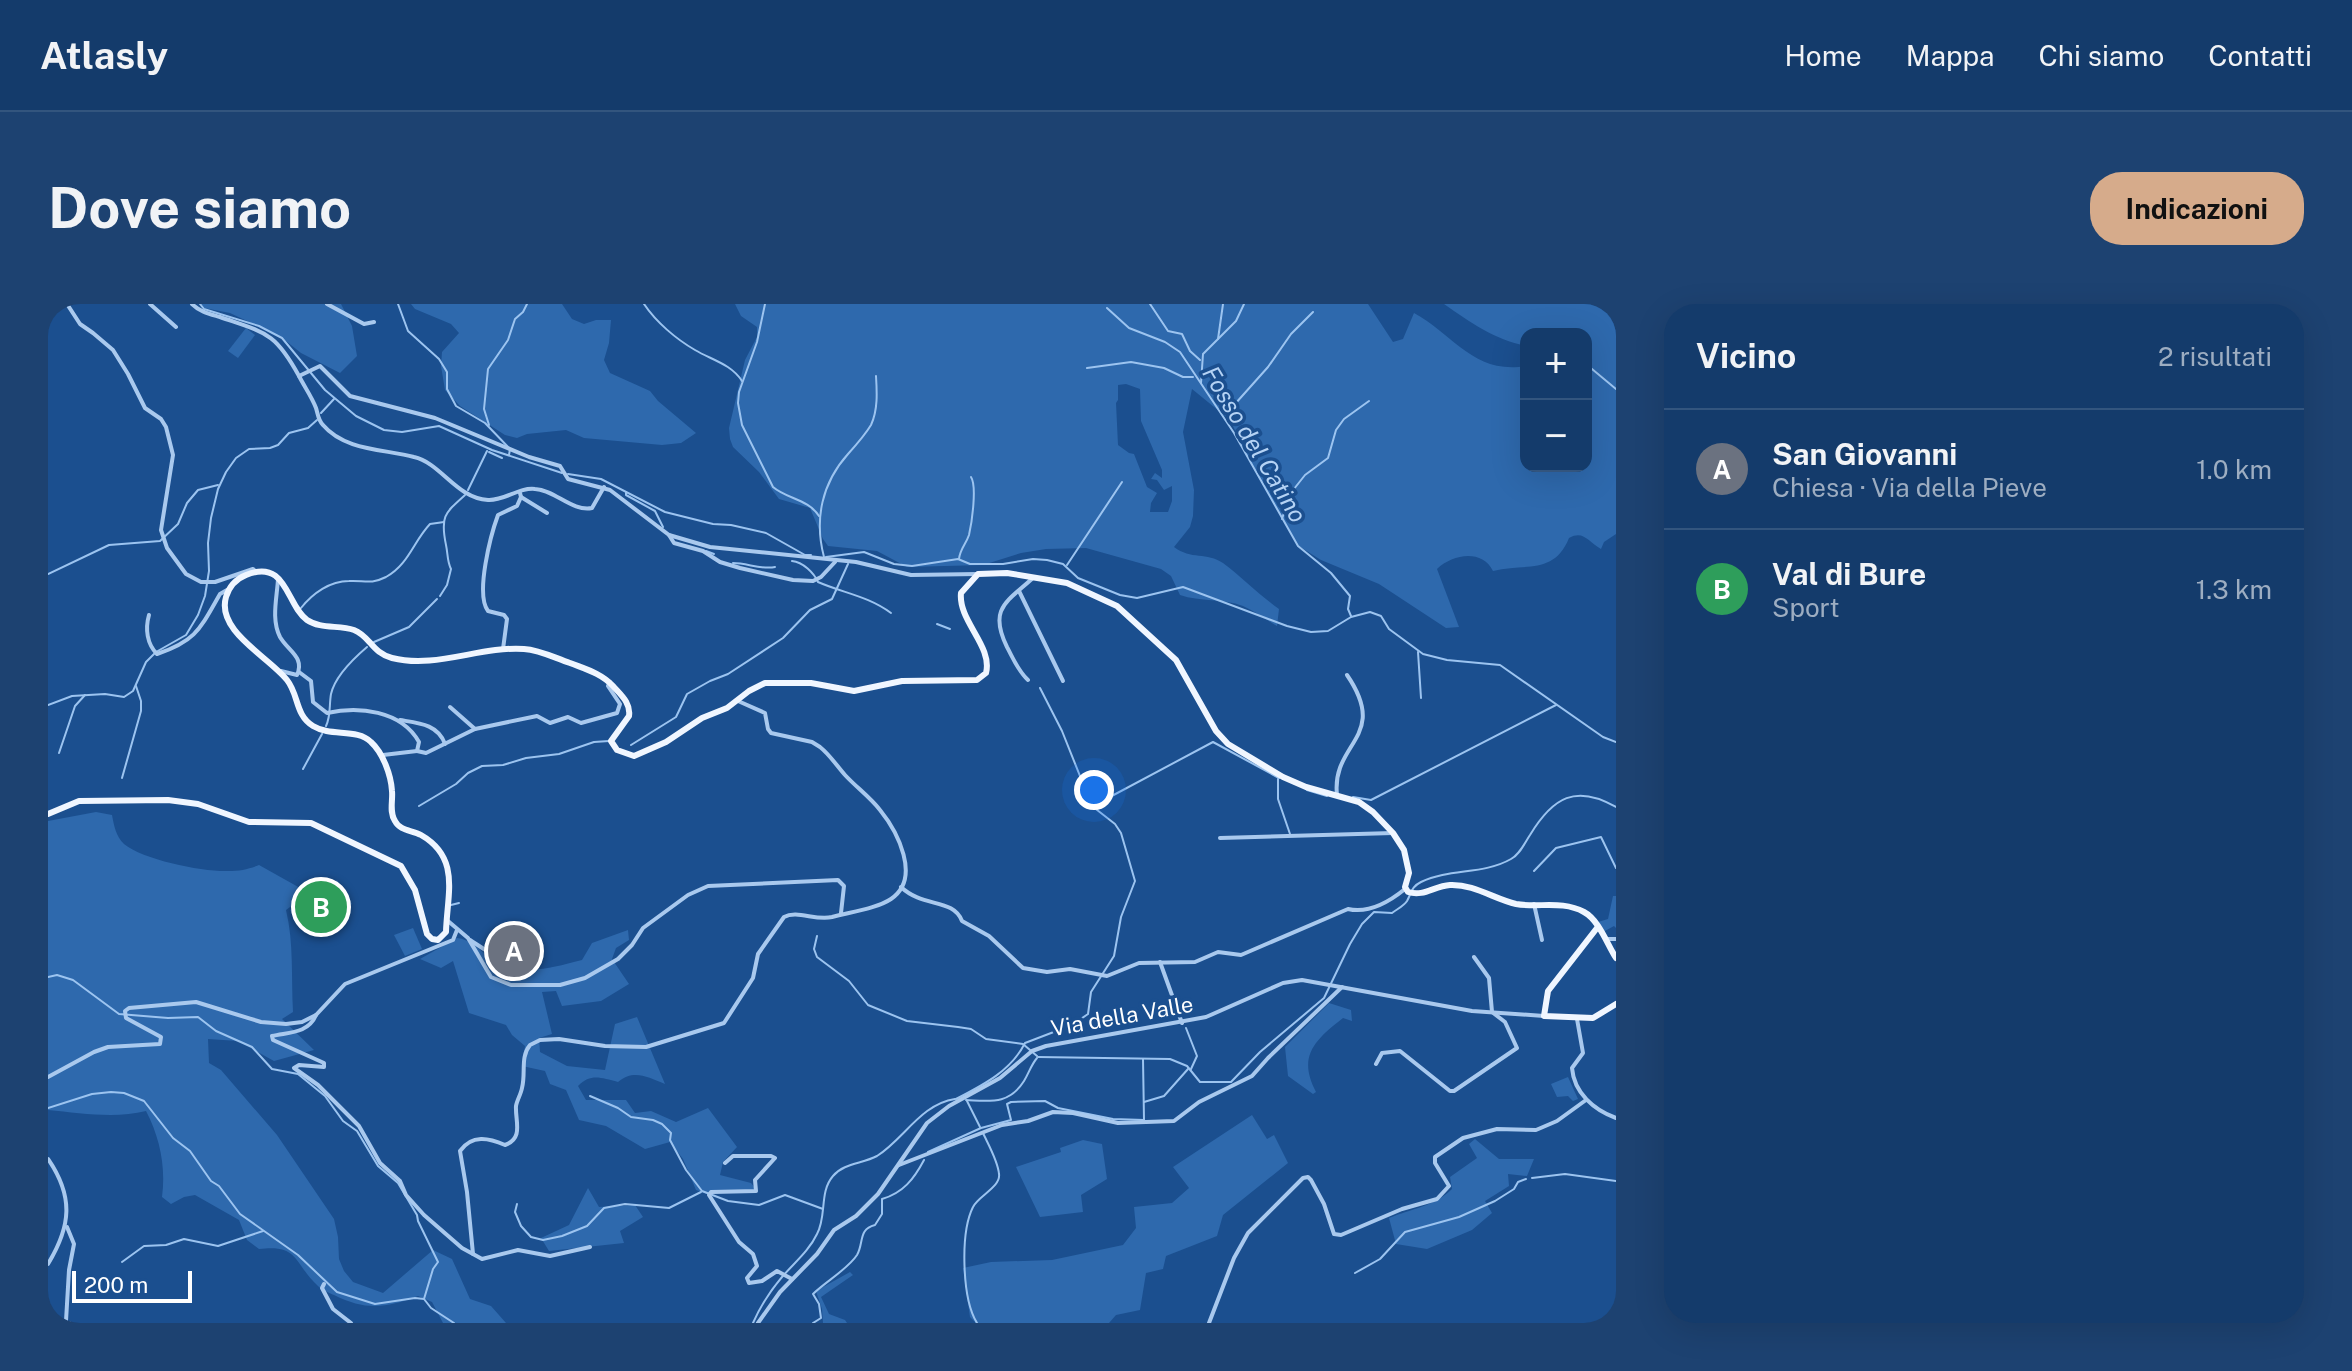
<!DOCTYPE html>
<html lang="it">
<head>
<meta charset="utf-8">
<style>
	body { margin:0; font-family:"Public Sans",sans-serif; background:#1d4271; color:#f1f3f6 }
	.controls { position:absolute; right:24px; top:24px; display:grid; overflow:hidden; border-radius:16px; box-shadow:0 8px 32px #0002 }
	.controls button { width:72px; height:72px; display:grid; place-items:center; padding:0; border:0; border-bottom:2px solid #33557e; background:#143b6b; color:#f1f3f6; font:40px sans-serif }
	.scale { position:absolute; left:24px; bottom:20px; width:120px; box-sizing:border-box; padding-left:8px; border:4px solid #fff; border-top:0; font-size:22px; line-height:28px; white-space:nowrap; color:#fff; -webkit-text-stroke:6px #1b4f8f; paint-order:stroke }
	.you { position:absolute; left:1046px; top:486px; width:28px; height:28px; margin:-20px; border:6px solid #fff; border-radius:50%; background:#1a73e8; box-shadow:0 0 0 12px #1a73e833 }
	.badge { display:grid; place-items:center; width:52px; height:52px; border-radius:50%; background:#d6ab8b; color:#fff; font-size:26px; font-weight:700 }
	.pin { position:absolute; translate:-50% -50%; border:4px solid #fff; box-shadow:0 2px 8px #0006 }
	.list { margin:0; padding:0; list-style:none }
	h2 { display:flex; justify-content:space-between; align-items:center; height:104px; margin:0; padding:0 32px; font-size:34px }
	h2 small { font-size:26px; font-weight:400; color:#9dadc1 }
	.list li { display:grid; grid-template-columns:52px 1fr auto; gap:24px; align-items:center; box-sizing:border-box; height:120px; padding:0 32px; border-top:2px solid #33557e }
	.list b { display:block; font-size:30px; white-space:nowrap }
	.list p { margin:0; font-size:26px; white-space:nowrap; color:#9dadc1 }
	.list em { font-size:26px; font-style:normal; color:#9dadc1 }
	.map { position:relative; flex:none; width:1568px; height:1019px; overflow:hidden; border-radius:32px }
	header { display:flex; align-items:center; gap:48px; box-sizing:border-box; height:112px; padding:0 40px; background:#143b6b; border-bottom:2px solid #33557e }
	header strong { font-size:38px }
	nav { display:flex; gap:44px; margin-inline-start:auto; font-size:28px }
	.intro { display:flex; align-items:center; justify-content:space-between; box-sizing:border-box; height:192px; padding:0 48px }
	h1 { margin:0; font-size:56px }
	.button { padding:20px 36px; border-radius:32px; background:#d6ab8b; color:#111; font-size:28px; font-weight:700 }
	main { display:flex; gap:48px; padding:0 48px }
	aside { flex:1; background:#143b6b; border-radius:32px; box-shadow:0 8px 32px #0002 }
	.map>svg:first-child { display:block }
	.green { fill:#2e69ad; fill-rule:evenodd }
	.lines { fill:none; stroke-linecap:round; stroke-linejoin:round }
	.stream { stroke:#9cc4f0; stroke-width:2 }
	.minor { stroke:#a9c9ee; stroke-width:4 }
	.major { stroke:#f0f6ff; stroke-width:6 }
	.labels { text-anchor:middle; dominant-baseline:central; stroke-width:7; stroke-linejoin:round; paint-order:stroke }
	.street-label { font-size:22px; fill:#fff; stroke:#1b4f8f }
	.water-label { font-size:24px; font-style:italic; fill:#b5d3f5; stroke:#1b4f8f }
</style>
</head>
<body>
<header>
<strong>Atlasly</strong>
<nav><a>Home</a><a>Mappa</a><a>Chi siamo</a><a>Contatti</a></nav>
</header>
<div class="intro"><h1>Dove siamo</h1><a class="button">Indicazioni</a></div>
<main>
<div class="map">
<svg width="1568" height="1019" viewBox="0 0 1568 1019">
	<rect width="100%" height="100%" fill="#1b4f8f"/>
	<g class="green">
		<polygon points="153,0 293,0 304,22 309,52 292,69 253,49 233,33 182,9 156,4"/>
		<polygon points="363,0 514,0 524,15 536,20 548,16 563,16 561,39 556,56 562,69 602,87 610,97 648,129 633,139 614,141 536,134 518,126 479,130 469,134 457,131 412,102 397,86 393,62 394,48 411,29 403,20 367,5"/>
		<path d="M687,0H1320L1345,38L1355,35L1366,9C1405,30 1426,71 1478,62V162H1538V30H1478V42C1446,35 1423,19 1396,0H1568V230L1556,238L1553,245C1540,238 1536,226 1521,234C1506,271 1478,259 1445,267C1434,245 1405,250 1389,265L1411,323L1398,324L1331,280L1273,256L1249,241L1203,159L1182,116L1144,85L1135,128L1146,186L1145,212L1142,223L1126,243C1143,256 1159,248 1175,259C1194,273 1211,291 1231,305L1229,322C1218,316 1207,307 1195,302C1175,294 1152,298 1132,291L1123,272L1113,265L1038,244L998,245L973,249L935,261L859,263L829,247L780,242L775,235L762,204L731,195L711,168L685,143L682,135L681,124L697,56L709,33V23L693,12ZM1078,80L1092,85L1093,117L1114,166V174L1107,169L1103,175L1109,176L1116,186L1124,182V197L1120,208H1102L1103,199L1109,189L1099,183L1086,150L1081,149L1070,141L1068,99L1070,96V81Z"/>
		<polygon points="198,24 207,31 190,54 180,47"/>
		<path d="M48,508L64,511C66,522 68,532 76,540C95,556 156,568 180,567C192,567 201,565 211,561L261,589L238,606C246,639 243,674 245,708L234,715L266,746L226,757L190,737L160,735L161,759L173,766L229,831L286,915L290,933L291,955L296,967L305,978L335,989L385,946L404,955L422,995L443,1002L458,1019H395L384,998L370,992C338,1004 318,1007 286,991C281,989 274,986 270,982C245,959 252,940 211,945L199,936L191,916L147,891L136,893L123,900L114,893C118,863 112,834 98,807C67,815 32,809 0,806V517Z"/>
		<polygon points="289,576 304,600 257,629 242,606"/>
		<polygon points="1565,592 1568,592 1568,624 1566,622 1555,628 1550,618 1560,615"/>
		<polygon points="365,624 374,645 357,652 346,631"/>
		<path d="M580,626L581,636L568,644L564,655L581,680L553,697L514,702L508,687L494,688L504,730L491,734L492,748L519,762L557,766L567,720L589,713L617,780C599,773 586,765 570,778C553,774 543,769 530,782L538,796H578L587,809L603,807L628,818L660,804L689,843L675,858L672,871L703,879L707,884L703,888L659,890L648,886L635,855L622,838L597,845L558,822L531,816L518,786L502,780L497,767L474,762L477,742L464,731L458,721L421,709L405,657L393,664L372,655L409,634C422,635 431,646 442,653C476,673 498,665 534,656L544,639Z"/>
		<path d="M1281,699L1303,706L1304,717L1295,714C1267,736 1249,752 1268,788L1265,790L1240,772L1237,743Z"/>
		<polygon points="1520,773 1530,795 1525,797 1520,792 1509,793 1503,780"/>
		<polygon points="1204,811 1219,835 1226,831 1240,859 1175,911 1169,932 1118,952 1115,965 1098,969 1092,1006 1068,1011 1061,1019 928,1019 922,1013 915,964 943,958 1004,956 1075,941 1088,924 1086,903 1124,899 1141,884 1125,863"/>
		<path d="M1427,835L1451,855H1486L1479,872L1460,870L1461,882L1437,897L1444,909L1424,926L1379,945L1348,940L1341,914C1363,905 1387,902 1404,885L1402,873L1429,854L1421,840Z"/>
		<polygon points="1035,836 1054,840 1059,875 1033,891 1035,908 992,913 968,863 1013,848 1012,844"/>
		<polygon points="540,884 551,903 587,901 595,913 572,927 576,939 501,947 493,934 521,921"/>
		<polygon points="802,968 805,971 773,993 781,1010 797,1016 799,1019 775,1019 774,1005 768,987"/>
	</g>
	<g class="lines">
		<g class="stream">
			<polyline points="152,0 156,5 211,22 234,34 277,86 308,112 336,126 354,128 391,122 444,146 514,169"/>
			<polyline points="350,0 360,27 391,55 399,68 399,85 408,102 437,119 462,145 461,151"/>
			<path d="M596,0C608,18 628,35 647,46C664,56 683,60 694,77"/>
			<path d="M717,0L709,38L691,88L690,99L694,121L725,183C739,195 760,195 771,212"/>
			<polyline points="1102,0 1120,27 1134,30 1142,47 1152,56"/>
			<polyline points="1059,4 1081,24 1117,38 1132,48 1186,129 1250,242 1283,269 1302,292 1300,305 1303,312"/>
			<polyline points="1170,35 1175,0"/>
			<polyline points="1538,60 1568,85"/>
			<polyline points="1039,64 1083,58 1116,64 1135,73 1145,73"/>
			<polyline points="1153,79 1155,50 1188,17 1196,0"/>
			<polyline points="273,109 286,95"/>
			<polyline points="1179,118 1187,100 1220,63 1243,30 1265,8"/>
			<polyline points="441,121 436,105 440,65 460,36 467,15 475,8 479,0"/>
			<polyline points="441,148 454,154"/>
			<polyline points="520,170 553,175 617,208 665,220 683,221 718,229 757,251 763,251"/>
			<polyline points="420,186 439,147"/>
			<polyline points="578,188 578,191 607,207 615,223"/>
			<polyline points="1234,215 1242,190 1257,171 1280,154 1288,126 1296,115 1321,97"/>
			<polyline points="658,247 666,250"/>
			<path d="M776,253C766,215 774,179 800,150C809,140 817,131 823,121C830,106 829,88 828,72"/>
			<polyline points="778,253 816,248 846,260 864,262 910,255 922,260 955,260 985,255 999,256 1015,260 1030,274 1072,291 1089,294 1135,283 1239,322 1263,328 1280,327 1303,313 1322,308 1333,312 1341,325 1375,350 1399,356 1452,361 1555,433 1568,438"/>
			<path d="M911,255C912,245 918,240 921,231C924,218 929,182 923,173"/>
			<path d="M744,257C755,258 766,269 770,278C795,289 820,292 843,309"/>
			<path d="M685,259C699,259 714,266 727,263"/>
			<polyline points="1019,261 1074,178"/>
			<polyline points="0,270 61,241 112,237 130,220 139,199 150,186 170,181"/>
			<path d="M392,292L399,281L403,265C399,257 400,250 398,241C392,212 397,209 417,191"/>
			<path d="M253,304C265,289 282,277 301,277C316,276 322,281 338,273C361,260 365,238 382,220L396,218"/>
			<polyline points="889,320 902,325"/>
			<polyline points="326,338 361,323 389,295"/>
			<polyline points="1370,348 1373,394"/>
			<polyline points="0,401 24,392 57,390 76,393 85,387 98,358 108,348 138,331 150,311 157,292 161,267 160,239 163,214 170,185 178,168 188,154 201,145 222,144 230,141 241,129 260,124 269,116"/>
			<path d="M278,422C283,412 281,401 283,390C287,372 305,355 319,343"/>
			<polyline points="583,441 628,413 639,390 662,377 680,370 735,334 762,306 784,295 800,260"/>
			<polyline points="11,449 27,402 37,391"/>
			<polyline points="255,465 274,430"/>
			<polyline points="74,474 93,407 93,397 88,382"/>
			<polyline points="1230,475 1230,495 1242,530"/>
			<polyline points="1259,486 1279,492"/>
			<polyline points="1305,493 1323,496 1508,401"/>
			<polyline points="1060,494 1165,438 1231,474"/>
			<polyline points="371,502 408,480 420,469 434,462 455,461 478,454 511,450 546,438 561,437"/>
			<polyline points="1486,567 1508,544 1553,533 1568,564"/>
			<polyline points="403,601 411,599"/>
			<polyline points="769,632 766,645 769,653 801,677 820,701 859,717 910,723 923,725 938,735 975,740 989,752"/>
			<polyline points="0,673 9,671 25,676 71,710 120,714 150,713 168,727 204,743 224,765 250,770 277,792 295,817 309,827 330,862 350,879 369,911 370,917 390,958 385,965 376,995"/>
			<polyline points="1138,724 1149,752 1143,765"/>
			<path d="M990,753L1122,755L1139,762L1152,778H1183L1212,748L1276,694L1302,640L1314,620L1326,608L1344,609C1349,605 1356,602 1359,597C1364,588 1363,583 1373,578C1402,564 1435,571 1463,555C1472,550 1476,540 1482,531C1505,493 1528,480 1568,503"/>
			<polyline points="542,792 570,804 583,813 605,816 614,820 623,829 622,836 638,866 654,887 680,897 711,901 737,891 775,905"/>
			<path d="M908,795C935,781 963,767 977,739L1024,721L1040,710L1043,688L1066,652L1073,613L1087,577L1073,529L1067,520L1044,502L1014,427L992,384"/>
			<path d="M918,796C942,797 961,801 976,777C981,769 983,761 989,754"/>
			<polyline points="919,797 932,823"/>
			<polyline points="1096,798 1116,792 1140,765"/>
			<polyline points="0,804 44,790 63,788 76,789 96,797 125,834 142,847 163,877 171,882 192,910 250,951 289,988 327,1000 367,994 376,995 383,1004 406,1019"/>
			<polyline points="880,848 933,824 963,816 959,800 963,798 997,797 1010,804 1065,815 1096,816 1095,755"/>
			<polyline points="1484,874 1517,870 1568,877"/>
			<polyline points="469,900 467,908 473,922 483,933 495,936 514,932 539,922 556,904 577,900 621,904 653,888"/>
			<polyline points="74,958 96,942 118,941 136,935 170,942 215,927"/>
			<polyline points="1307,969 1332,955 1357,928 1411,913 1447,897 1466,885 1470,878 1478,875"/>
			<path d="M705,1019C712,1003 723,986 734,973C746,959 761,947 769,930C779,912 771,888 785,872C796,859 814,860 829,852C856,835 873,800 907,795"/>
			<path d="M765,1019L773,1014L771,1000L765,990C777,978 800,965 809,951C816,939 810,925 827,921L834,910V895C855,889 866,875 876,856"/>
			<path d="M929,1019C914,995 912,929 925,903C930,892 953,883 951,870C950,857 940,840 935,829"/>
		</g>
		<g class="minor">
			<polyline points="19,0 32,20 45,29 65,46 80,70 97,104 113,115 118,123 125,151 113,226 119,244 138,270 153,278 167,278 205,265 208,268"/>
			<polyline points="102,0 128,23"/>
			<path d="M144,0C152,8 162,10 172,13C218,29 227,28 251,72L272,62L302,92L387,114L481,153L512,162L520,175L562,186L621,231L662,243L808,258L863,271L930,270"/>
			<polyline points="279,0 316,20 326,18"/>
			<path d="M251,72C256,82 264,93 268,104C270,110 270,116 275,121C297,147 337,145 366,153C393,159 408,194 440,196C456,197 471,183 487,185C507,186 524,208 544,204L556,183"/>
			<polyline points="473,193 499,209"/>
			<polyline points="621,231 626,239 655,247 672,258 692,264 745,276 765,277 773,273 787,258"/>
			<path d="M230,275C229,294 223,315 232,333C240,347 257,353 249,371L233,367"/>
			<polyline points="971,287 1015,377"/>
			<path d="M101,311C97,325 99,340 109,350C148,337 152,325 172,290L179,286"/>
			<path d="M455,345L459,315L456,311L440,307C427,290 443,230 450,211L469,202L473,193L472,189"/>
			<path d="M251,368L263,377L265,398L279,409C310,402 353,406 371,438L369,447L335,451"/>
			<path d="M980,376C970,367 965,354 959,343C940,304 959,298 986,273"/>
			<polyline points="402,403 427,425"/>
			<path d="M352,416C370,419 390,420 397,440"/>
			<polyline points="369,447 378,449 427,425 489,412 502,419 520,413 533,419 569,409 572,400 560,382 562,378"/>
			<path d="M1289,491C1283,438 1342,434 1299,371"/>
			<polyline points="1172,534 1345,529"/>
			<path d="M853,583C875,604 905,594 914,617L941,632L975,664L999,668L1022,665L1059,672L1091,659L1147,658L1170,648L1193,651L1300,605C1321,610 1341,598 1357,585"/>
			<polyline points="1486,600 1494,636"/>
			<polyline points="400,617 420,634 443,673 463,681 512,681 537,674 570,655 584,641 595,624 640,591 660,582 790,576 796,582 793,609"/>
			<polyline points="1558,635 1568,635"/>
			<path d="M422,636C442,649 461,665 485,652"/>
			<polyline points="1112,658 1134,719"/>
			<path d="M268,711C260,730 240,728 224,732L225,736L276,759V763L251,761L246,764L270,781L311,822L332,859L352,877L358,891L376,911L414,944L425,950L419,888L412,847C424,830 441,834 457,841C476,834 467,817 468,802C469,796 473,790 474,784C478,769 472,753 482,741L492,736L511,735L557,742L598,743L676,719L705,674L710,650L736,613C749,606 768,617 784,613C802,608 828,605 843,595C874,574 849,527 832,506C822,493 808,483 797,471C789,462 782,451 772,443L764,438L723,429L720,425L717,409L690,397"/>
			<path d="M1529,715L1535,749L1524,764C1526,789 1546,806 1568,814"/>
			<polyline points="1328,760 1334,749 1352,747 1402,787 1406,787 1469,744 1457,718 1444,708 1441,674 1426,653"/>
			<polyline points="0,773 46,748 60,743 112,740 113,733 78,714 77,707 81,704 148,698 213,718 238,720 254,718 268,711 297,680 400,638 405,636 409,626"/>
			<path d="M0,855C26,893 23,922 0,960"/>
			<polyline points="677,859 685,852 723,852 727,854 707,876 708,887 663,888 661,891 691,938 705,950 709,962 699,974 701,979 714,977 729,967 744,975"/>
			<polyline points="851,861 954,821 980,817 1005,808 1025,809 1070,819 1126,817 1151,798 1204,772 1220,754 1294,683"/>
			<polyline points="425,950 434,955 470,946 502,952 542,943"/>
			<polyline points="276,980 274,984 285,1005 303,1019"/>
			<polyline points="18,1017 21,966 26,940 19,923"/>
			<polyline points="11,1019 21,1019"/>
			<polyline points="710,1019 732,988 769,950 786,926 808,912 830,890 879,819 901,802 952,774 984,747 998,742 1158,713 1235,679 1254,676 1424,707 1496,712"/>
			<polyline points="1161,1019 1186,954 1200,929 1255,874 1260,873 1263,876 1276,900 1286,930 1293,931 1354,905 1389,895 1401,882 1387,859 1387,853 1415,834 1449,825 1488,826 1509,817 1538,796"/>
		</g>
		<g class="major">
			<path d="M0,510L31,497L120,496L150,500L201,518L263,519L353,562L367,586L379,630L384,635L390,636L398,628C399,590 413,554 373,531C364,526 352,527 347,517C341,508 345,497 344,487C343,471 335,449 323,438C309,424 283,433 265,422C247,411 251,391 239,376C221,353 168,327 178,293C181,283 188,275 198,271C239,254 238,301 259,316C272,325 291,321 306,326C322,332 324,349 344,354C388,365 432,342 476,345C492,346 507,354 522,359C537,365 553,369 565,382C573,391 583,399 581,412L563,437L569,446L586,452L618,438L654,414L679,404L701,387L717,379H763L806,387L854,377L929,376L938,369C945,342 910,317 913,289L930,270L959,269L1019,279L1069,302L1128,356L1168,427L1180,440L1235,473L1258,483L1311,498L1325,508L1345,529L1356,546L1361,569L1357,583L1360,588C1376,593 1386,582 1402,581C1426,580 1446,595 1468,600C1491,604 1514,596 1536,608C1551,616 1559,640 1568,654"/>
			<polyline points="1549,624 1500,687 1496,712 1545,714 1568,700"/>
		</g>
	</g>
	<g class="labels">
		<g class="street-label">
			<text transform="translate(1074 712) rotate(-10)">Via della Valle</text>
		</g>
		<g class="water-label">
			<text transform="translate(1207 140) rotate(59)">Fosso del Catino</text>
		</g>
	</g>
</svg>
<div class="controls">
<button>+</button>
<button>−</button>
</div>
<div class="scale">200 m</div>
<div class="you"></div>
<div class="pin badge" style="left:466px;top:647px;background:#6b7280">A</div>
<div class="pin badge" style="left:273px;top:603px;background:#2e9e5b">B</div>
</div>
<aside>
<h2>Vicino<small>2 risultati</small></h2>
<ul class="list">
<li><span class="badge" style="background:#6b7280">A</span><div><b>San Giovanni</b><p>Chiesa · Via della Pieve</p></div><em>1.0 km</em></li>
<li><span class="badge" style="background:#2e9e5b">B</span><div><b>Val di Bure</b><p>Sport</p></div><em>1.3 km</em></li>
</ul>
</aside>
</main>
</body>
</html>
